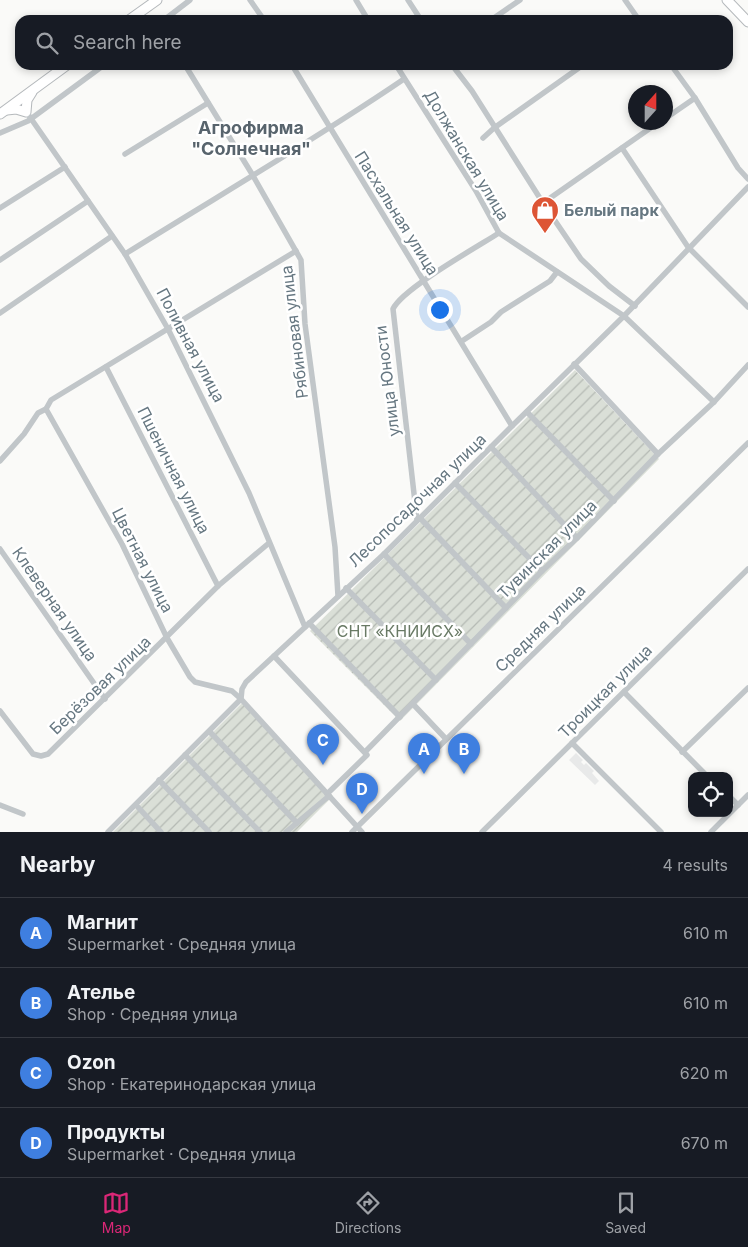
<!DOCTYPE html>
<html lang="en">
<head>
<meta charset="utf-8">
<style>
	body { margin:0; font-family:Inter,sans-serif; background:#242831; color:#f1f3f6 }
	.controls { position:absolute; right:15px; bottom:15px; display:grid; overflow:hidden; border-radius:10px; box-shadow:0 2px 8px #0003 }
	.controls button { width:45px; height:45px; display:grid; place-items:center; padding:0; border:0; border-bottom:1px solid #363941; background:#171b24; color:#f1f3f6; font:25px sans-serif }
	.compass { position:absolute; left:628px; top:85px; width:45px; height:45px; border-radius:50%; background:#171b24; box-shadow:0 2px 8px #0003; rotate:21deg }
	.you { position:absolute; left:439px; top:309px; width:18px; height:18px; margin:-12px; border:4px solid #fff; border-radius:50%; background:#1a73e8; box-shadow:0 0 0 8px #1a73e833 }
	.badge { display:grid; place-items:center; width:32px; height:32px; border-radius:50%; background:#db2777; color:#fff; font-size:16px; font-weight:700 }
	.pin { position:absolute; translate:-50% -41px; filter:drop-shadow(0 1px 2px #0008) }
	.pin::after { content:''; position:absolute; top:26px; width:18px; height:15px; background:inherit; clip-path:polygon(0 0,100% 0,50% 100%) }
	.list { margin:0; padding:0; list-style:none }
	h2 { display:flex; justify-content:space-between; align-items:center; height:65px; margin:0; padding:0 20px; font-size:21px }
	h2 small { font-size:16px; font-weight:400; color:#9ea1a6 }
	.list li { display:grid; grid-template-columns:32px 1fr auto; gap:15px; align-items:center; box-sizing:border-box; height:70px; padding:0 20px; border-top:1px solid #363941 }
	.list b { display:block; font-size:19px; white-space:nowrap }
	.list p { margin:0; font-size:16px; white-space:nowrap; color:#9ea1a6 }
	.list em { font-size:16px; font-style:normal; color:#9ea1a6 }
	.icon { flex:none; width:28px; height:28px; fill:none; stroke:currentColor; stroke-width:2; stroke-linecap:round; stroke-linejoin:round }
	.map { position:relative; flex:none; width:748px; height:832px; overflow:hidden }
	.search { position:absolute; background:#171b24; box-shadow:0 2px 8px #0003; left:15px; right:15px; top:15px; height:55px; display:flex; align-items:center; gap:12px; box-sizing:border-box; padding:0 18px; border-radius:15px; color:#9ea1a6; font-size:19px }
	.sheet { height:345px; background:#171b24 }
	nav { display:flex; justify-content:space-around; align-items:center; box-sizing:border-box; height:70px; border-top:1px solid #363941; background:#171b24; font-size:14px; color:#9ea1a6 }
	nav a { display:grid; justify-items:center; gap:2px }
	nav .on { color:#db2777 }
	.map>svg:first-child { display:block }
	.built { fill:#e8e9e9 }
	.garden { fill:url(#garden-furrows) }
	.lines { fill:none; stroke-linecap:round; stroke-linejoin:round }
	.highway-casing { stroke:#b5b9bc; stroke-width:11 }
	.minor { stroke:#c1c6c9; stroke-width:5.5 }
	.highway { stroke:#fff; stroke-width:9 }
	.labels { text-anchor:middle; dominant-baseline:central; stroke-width:5; stroke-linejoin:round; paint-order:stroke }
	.street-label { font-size:16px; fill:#667781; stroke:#fff }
	.poi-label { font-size:16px; font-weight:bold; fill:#667781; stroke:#fff; text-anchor:start }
	.park-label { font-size:16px; fill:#697a65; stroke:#fff }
	.neighbourhood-label { font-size:18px; font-weight:bold; fill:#58646d; stroke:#fff }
</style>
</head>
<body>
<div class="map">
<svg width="748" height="832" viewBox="0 0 748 832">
	<defs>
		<pattern id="garden-furrows" width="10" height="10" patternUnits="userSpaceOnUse" patternTransform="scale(1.25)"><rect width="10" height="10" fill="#dadfd7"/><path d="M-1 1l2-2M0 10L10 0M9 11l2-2" fill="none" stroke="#b5bab4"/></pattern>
	</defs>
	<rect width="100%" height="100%" fill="#fafaf8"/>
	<polygon class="built" points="576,753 583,760 581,762 584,765 586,763 594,771 592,773 599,781 595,785 569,760"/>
	<g class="garden">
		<polygon points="575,370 659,459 400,721 310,631"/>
		<polygon points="244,701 333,796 297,832 113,832"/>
	</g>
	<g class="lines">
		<g class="highway-casing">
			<g id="highway">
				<polyline points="727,0 748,22"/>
				<polyline points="129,20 157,0"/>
				<polyline points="7,110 16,109 26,112 27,100 32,92"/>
				<polyline points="0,114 67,65"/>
			</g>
		</g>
		<g class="minor">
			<polyline points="250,0 264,20"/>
			<polyline points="356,0 368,20"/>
			<polyline points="408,0 421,20"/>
			<polyline points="625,0 639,20"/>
			<polyline points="164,20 190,0"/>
			<polyline points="491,20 520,0"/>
			<polyline points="185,65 252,174 301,260 305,324 335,547 338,596"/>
			<polyline points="292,65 512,426"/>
			<polyline points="396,65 476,191 499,233 624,316 714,402"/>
			<polyline points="452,65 472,91 543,203 581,259 609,286 635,306"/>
			<polyline points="671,65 695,98 738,168 748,179"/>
			<polyline points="25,110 125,254 168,329 249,493 305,627"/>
			<polyline points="666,118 695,98"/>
			<polyline points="0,133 28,121 104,65"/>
			<polyline points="483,138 494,128 583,65"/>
			<polyline points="622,148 688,247 748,307"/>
			<polyline points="125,154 208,103"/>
			<polyline points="543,203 659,122"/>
			<polyline points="0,208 65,167"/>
			<polyline points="296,251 51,400 46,409 122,544 167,638 190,677 195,682 232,691 241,699 362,832"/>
			<path d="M125,254C218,196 313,141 404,79"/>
			<polyline points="0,260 88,201"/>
			<polyline points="0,313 112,236"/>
			<polyline points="462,341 491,322 501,312 550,281 557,272"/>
			<polyline points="574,364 658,454"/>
			<polyline points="106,367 218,586"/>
			<polyline points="527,412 614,501"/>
			<polyline points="491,447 577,538"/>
			<polyline points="0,461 24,434 38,413 46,409"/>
			<polyline points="455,483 542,571"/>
			<polyline points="420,518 506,608"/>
			<path d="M417,520L393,309C402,289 477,247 499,233"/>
			<polyline points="0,549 105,699"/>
			<polyline points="384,554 471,644"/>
			<polyline points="346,588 436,680"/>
			<polyline points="309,623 400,717"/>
			<polyline points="274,656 367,755 327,794"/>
			<polyline points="624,692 707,776"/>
			<polyline points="413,704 446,739"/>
			<polyline points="0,711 33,754 41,756 48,754 218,586 269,543"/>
			<polyline points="210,732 297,823"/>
			<polyline points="572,743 661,832"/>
			<polyline points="365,752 542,571 577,538 658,454 714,402 748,365"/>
			<polyline points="682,752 748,688"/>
			<polyline points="185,755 260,832"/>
			<polyline points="159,780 209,832"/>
			<polyline points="729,796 738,805"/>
			<polyline points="0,805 23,814"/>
			<polyline points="136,805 161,832"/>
			<polyline points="108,832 241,699 242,689 246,682 384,554 512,426 624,316 748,187"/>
			<polyline points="286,832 329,796"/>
			<polyline points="352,832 748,443"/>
			<polyline points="482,832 748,569"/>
			<polyline points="711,832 748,795"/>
		</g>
		<use href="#highway" class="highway"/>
	</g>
	<defs>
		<g id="shop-pin" transform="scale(1.4375)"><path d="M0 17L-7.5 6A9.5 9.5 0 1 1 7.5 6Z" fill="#dd5535" stroke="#fff"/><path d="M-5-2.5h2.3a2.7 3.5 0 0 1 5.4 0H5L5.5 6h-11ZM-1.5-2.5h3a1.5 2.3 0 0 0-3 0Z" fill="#fff"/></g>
	</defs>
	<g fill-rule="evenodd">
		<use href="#shop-pin" x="545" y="210"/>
	</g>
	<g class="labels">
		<g class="street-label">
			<text transform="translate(467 155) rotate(59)">Должанская улица</text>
			<text transform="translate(397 213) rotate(58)">Пасхальная улица</text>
			<text transform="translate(294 332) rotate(-97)">Рябиновая улица</text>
			<text transform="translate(191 345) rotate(62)">Поливная улица</text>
			<text transform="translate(387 381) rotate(-97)">улица Юности</text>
			<text transform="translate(174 470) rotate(63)">Пшеничная улица</text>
			<text transform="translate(417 500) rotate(-44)">Лесопосадочная улица</text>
			<text transform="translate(547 549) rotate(-45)">Тувинская улица</text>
			<text transform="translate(143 560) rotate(63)">Цветная улица</text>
			<text transform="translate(55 604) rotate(55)">Клеверная улица</text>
			<text transform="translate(540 628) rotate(-44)">Средняя улица</text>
			<text transform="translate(100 685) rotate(-44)">Берёзовая улица</text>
			<text transform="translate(605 691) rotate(-45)">Троицкая улица</text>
		</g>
		<g class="poi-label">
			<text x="564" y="210">Белый парк</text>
		</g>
		<g class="park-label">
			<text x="400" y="631">СНТ «КНИИСХ»</text>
		</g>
		<g class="neighbourhood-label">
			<text x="251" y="127">Агрофирма<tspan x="251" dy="21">"Солнечная"</tspan></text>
		</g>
	</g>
</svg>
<div class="controls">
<button><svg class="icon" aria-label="locate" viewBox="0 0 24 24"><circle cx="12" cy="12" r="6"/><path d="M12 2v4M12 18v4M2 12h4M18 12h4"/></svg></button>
</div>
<svg class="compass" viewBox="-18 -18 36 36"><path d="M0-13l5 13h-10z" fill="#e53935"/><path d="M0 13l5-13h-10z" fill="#9ea1a6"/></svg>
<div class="you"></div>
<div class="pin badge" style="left:424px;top:774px;background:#3f7fe0">A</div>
<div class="pin badge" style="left:464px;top:774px;background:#3f7fe0">B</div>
<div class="pin badge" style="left:323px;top:765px;background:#3f7fe0">C</div>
<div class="pin badge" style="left:362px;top:814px;background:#3f7fe0">D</div>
<div class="search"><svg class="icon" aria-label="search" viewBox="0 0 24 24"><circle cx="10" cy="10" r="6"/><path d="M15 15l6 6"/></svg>Search here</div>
</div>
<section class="sheet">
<h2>Nearby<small>4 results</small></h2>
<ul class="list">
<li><span class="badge" style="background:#3f7fe0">A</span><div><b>Магнит</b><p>Supermarket · Средняя улица</p></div><em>610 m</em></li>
<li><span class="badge" style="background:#3f7fe0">B</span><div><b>Ателье</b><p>Shop · Средняя улица</p></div><em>610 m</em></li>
<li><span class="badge" style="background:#3f7fe0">C</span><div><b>Ozon</b><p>Shop · Екатеринодарская улица</p></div><em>620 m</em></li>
<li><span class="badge" style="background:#3f7fe0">D</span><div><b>Продукты</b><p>Supermarket · Средняя улица</p></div><em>670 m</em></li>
</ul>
</section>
<nav>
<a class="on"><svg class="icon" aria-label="map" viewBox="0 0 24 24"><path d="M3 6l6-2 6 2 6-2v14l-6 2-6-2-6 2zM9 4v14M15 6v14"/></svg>Map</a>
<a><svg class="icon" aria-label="directions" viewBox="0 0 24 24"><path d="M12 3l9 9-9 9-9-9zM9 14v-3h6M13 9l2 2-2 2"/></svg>Directions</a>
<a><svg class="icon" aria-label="saved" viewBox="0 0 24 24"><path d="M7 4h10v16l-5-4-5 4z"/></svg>Saved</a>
</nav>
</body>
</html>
